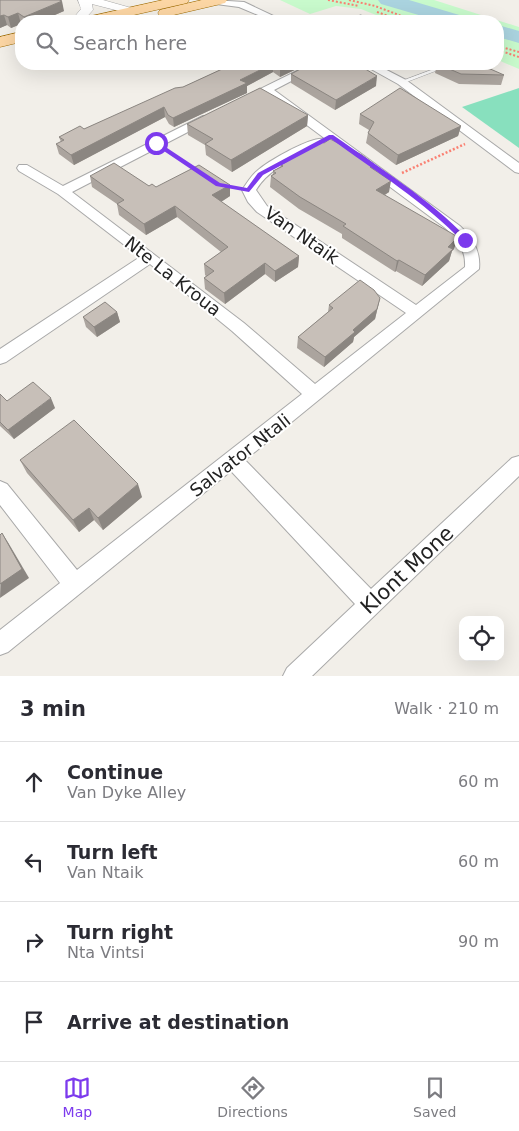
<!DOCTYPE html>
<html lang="en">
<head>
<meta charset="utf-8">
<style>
	body { margin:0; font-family:"DejaVu Sans",sans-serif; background:#f2f2f3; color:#2b2b33 }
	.controls { position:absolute; right:15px; bottom:15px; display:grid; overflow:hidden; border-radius:10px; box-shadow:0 5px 20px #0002 }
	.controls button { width:45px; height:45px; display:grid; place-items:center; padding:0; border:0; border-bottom:1px solid #e1e1e2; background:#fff; color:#2b2b33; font:25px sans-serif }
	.stop { position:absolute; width:15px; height:15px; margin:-11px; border:4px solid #7c3aed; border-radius:50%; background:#fff }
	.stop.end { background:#7c3aed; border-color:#fff; box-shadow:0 1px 5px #0008 }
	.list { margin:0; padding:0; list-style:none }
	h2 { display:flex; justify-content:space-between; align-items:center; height:65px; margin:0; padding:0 20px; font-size:21px }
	h2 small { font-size:16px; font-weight:400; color:#7c7c81 }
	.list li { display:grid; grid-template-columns:32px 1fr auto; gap:15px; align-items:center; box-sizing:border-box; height:80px; padding:0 20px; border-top:1px solid #e1e1e2 }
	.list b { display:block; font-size:19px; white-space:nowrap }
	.list p { margin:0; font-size:16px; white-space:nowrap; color:#7c7c81 }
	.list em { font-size:16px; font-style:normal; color:#7c7c81 }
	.icon { flex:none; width:28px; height:28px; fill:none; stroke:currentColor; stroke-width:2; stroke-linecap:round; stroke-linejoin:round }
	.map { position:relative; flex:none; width:519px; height:676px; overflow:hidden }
	.search { position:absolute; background:#fff; box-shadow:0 5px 20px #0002; left:15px; right:15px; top:15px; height:55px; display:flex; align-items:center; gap:12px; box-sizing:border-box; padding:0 18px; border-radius:20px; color:#7c7c81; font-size:19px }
	.sheet { height:385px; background:#fff }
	nav { display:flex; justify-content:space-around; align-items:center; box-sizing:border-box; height:70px; border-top:1px solid #e1e1e2; background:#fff; font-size:14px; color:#7c7c81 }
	nav a { display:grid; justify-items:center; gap:2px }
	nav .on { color:#7c3aed }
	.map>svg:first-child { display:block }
	.park { fill:#c8facc }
	.pitch { fill:#88e0be }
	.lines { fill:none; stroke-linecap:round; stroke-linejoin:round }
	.river { fill:#aad3df; fill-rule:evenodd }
	.service-casing { stroke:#a9a9a9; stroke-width:1 }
	.minor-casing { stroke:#a9a9a9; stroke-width:2 }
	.tertiary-casing { stroke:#a9a9a9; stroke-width:1 }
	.primary-casing { stroke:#a06b00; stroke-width:1 }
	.path-far1 { stroke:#fa8072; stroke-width:2; stroke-dasharray:2 2; stroke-linecap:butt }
	.path { stroke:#fa8072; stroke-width:2.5; stroke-dasharray:2 2; stroke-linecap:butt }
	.service { fill:#fff; fill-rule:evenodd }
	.minor { fill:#fff; fill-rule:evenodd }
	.tertiary { fill:#fff; fill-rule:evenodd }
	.primary { fill:#fcd6a4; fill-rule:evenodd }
	.wall { fill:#aba49e }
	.shaded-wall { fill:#8b8681 }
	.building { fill:#c7bfb8; stroke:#8b8681 }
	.route { fill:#7c3aed }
	.labels { text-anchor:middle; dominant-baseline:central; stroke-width:4; stroke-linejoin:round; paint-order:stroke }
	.street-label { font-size:18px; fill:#222; stroke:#fff }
	.near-street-label { font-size:21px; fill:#222; stroke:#fff }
</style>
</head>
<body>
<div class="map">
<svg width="519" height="676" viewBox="0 0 519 676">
	<rect width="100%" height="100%" fill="#f2efe9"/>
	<polygon class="park" points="280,0 434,0 519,27 519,69 498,60 498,21 391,21 361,9 336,6 310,14"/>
	<polygon class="pitch" points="519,88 519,148 462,107"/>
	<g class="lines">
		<g class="river">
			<polygon points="378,0 409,0 466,17 469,21 439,21 381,4"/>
			<polygon points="498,25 519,31 519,43 498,37"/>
		</g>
		<g class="service-casing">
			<g id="service">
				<polygon points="361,15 373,21 368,21 361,18 351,21 346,21"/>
				<polygon points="442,66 446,67 404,83 399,82"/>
			</g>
		</g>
		<g class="minor-casing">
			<g id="minor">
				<polygon points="212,0 244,2 284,21 272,21 239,7 216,4 213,3"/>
				<path d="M311,64H324L274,90L460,226C472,237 481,251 479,269L245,460L371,589L512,458L519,456V476L312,676H283L287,668L355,604L231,471L8,652L0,655V630L60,583L0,505V481L7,484L77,570L302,394L232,331L150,264L6,362L0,364V349L140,257L58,194L19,171L17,168L19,165H27L63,186L203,116H211L213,118L211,120L72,192L244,323L315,384L406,313L257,212L248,202L242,190C247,183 251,176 257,171C267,162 311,136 324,139L326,142L324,145C300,157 270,166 256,190L267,206L416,305L465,267C466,249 457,238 444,227L265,94L258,96L252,93Z"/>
				<polygon points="362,64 375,64 406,80 519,163 519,173 515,172 398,84"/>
			</g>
		</g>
		<g class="tertiary-casing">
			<polygon id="tertiary" points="78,0 103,0 135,9 137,11 131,14 92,4 93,10 83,21 71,21 81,9"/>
		</g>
		<g class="primary-casing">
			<g id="primary">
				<polygon points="163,0 189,0 187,3 107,21 81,21 83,18"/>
				<polygon points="202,0 227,0 225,3 165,17 160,16 158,13 160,10"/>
				<polygon points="21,32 21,42 0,47 0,37"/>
			</g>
		</g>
		<g class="path-far1">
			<polyline points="328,0 359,6"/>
			<polyline points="349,0 375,6 415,21"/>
			<polyline points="377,12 403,21"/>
			<polyline points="498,46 519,52"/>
			<polyline points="498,50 519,57"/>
		</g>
		<g class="path">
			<polyline points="169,152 197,170"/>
			<polyline points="402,173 465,144"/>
		</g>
		<use href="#service" class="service"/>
		<use href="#minor" class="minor"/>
		<use href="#tertiary" class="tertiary"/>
		<use href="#primary" class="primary"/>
	</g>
	<g class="wall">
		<polygon points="0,0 64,11 41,21 21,21 21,24 11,28 7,25 0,28"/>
		<polygon points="233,64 307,64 280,77 273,72 247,86 247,93 174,127 169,124 165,117 74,165 59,154 56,144 61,142 59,137 84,129 183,87"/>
		<polygon points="437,64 504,75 501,85 459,84 435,73"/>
		<polygon points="291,74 376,86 335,110 291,83"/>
		<polygon points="360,114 461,126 458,136 396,165 366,143 368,133 369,130 359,124"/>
		<polygon points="308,115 307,126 232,172 206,155 205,145 188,135 187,124"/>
		<polygon points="281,165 375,165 374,170 389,192 385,195 454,249 452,251 449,261 422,286 396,271 395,272 342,238 342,234 299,209 270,187 271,176 273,174 273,171 281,167"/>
		<polygon points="90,176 156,187 230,185 230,196 221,202 299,256 298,267 275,282 265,274 225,304 205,289 204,278 206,276 205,275 204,264 221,252 177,217 146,235 119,215 117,204 92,187"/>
		<polygon points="380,298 375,319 354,337 353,342 324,367 297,348 298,337 328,312 329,305"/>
		<polygon points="117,312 120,322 97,337 86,327 83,317"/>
		<polygon points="0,394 7,401 55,408 14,439 0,426"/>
		<polygon points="20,460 142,497 103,530 94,520 79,532 27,473"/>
	</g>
	<g class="shaded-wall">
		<polygon points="62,1 64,11 41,21 25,21 24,17"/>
		<polygon points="18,13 21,24 11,28 8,17"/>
		<polygon points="4,15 7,25 0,28 0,16"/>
		<polygon points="272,64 273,64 273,72 247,86 247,93 174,127 173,118 240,80"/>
		<polygon points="288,64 307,64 280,77 280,67"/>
		<polygon points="377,76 376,86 335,110 336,100"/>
		<polygon points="164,107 165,117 74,165 71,155"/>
		<polygon points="308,115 307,126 232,172 231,160"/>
		<polygon points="461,126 458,136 396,165 398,155"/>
		<polygon points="375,165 374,176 370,167"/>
		<polygon points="391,181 389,192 374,201 376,190"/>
		<polygon points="230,185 230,196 213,207 212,195"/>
		<polygon points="175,206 177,217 146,235 144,224"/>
		<polygon points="458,237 454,249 452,251 449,261 422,286 425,275 448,247"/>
		<polygon points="299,256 298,267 275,282 275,271"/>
		<polygon points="399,260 396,271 395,272 397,261"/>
		<polygon points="265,263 265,274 225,304 224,293"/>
		<polygon points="380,298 375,319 354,337 353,342 324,367 325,357 353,330"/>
		<polygon points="117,312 120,322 97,337 94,327"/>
		<polygon points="51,398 55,408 14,439 8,430"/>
		<polygon points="138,484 142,497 103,530 98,518"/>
		<polygon points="89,508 94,520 79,532 73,520"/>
		<polygon points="2,533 9,544 29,578 0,598"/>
	</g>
	<g class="building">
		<polygon points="0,0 59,0 62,1 24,17 18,13 8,17 4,15 0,16"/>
		<polygon points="233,64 272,64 240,80 247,83 173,118 168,115 164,107 71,155 56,144 64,140 59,137 80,126 84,129 175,88 183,87"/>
		<polygon points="274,64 288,64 280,67"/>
		<polygon points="310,64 357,64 377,76 336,100 291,74"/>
		<polygon points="438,64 479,64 504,75 461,74"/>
		<polygon points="260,88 308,115 231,160 205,144 213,139 187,124"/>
		<polygon points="400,88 461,126 398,155 368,133 374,122 360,114"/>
		<polygon points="330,139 362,155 375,165 370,167 391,181 376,190 458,237 448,247 453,249 425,275 399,260 397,261 343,226 346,224 300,197 271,176 276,173 273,171 283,166 281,165 320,141 324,143"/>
		<polygon points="114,163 149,186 152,184 156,187 199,165 230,185 212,195 299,256 275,271 265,263 224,293 204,278 214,271 204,264 228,247 175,206 144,224 117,204 124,200 90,176"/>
		<polygon points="360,280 374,290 380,298 377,309 353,330 355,332 325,357 298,337 333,308 329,305"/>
		<polygon points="105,302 117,312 94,327 83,317"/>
		<polygon points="33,382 51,398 8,430 0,422 0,394 7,401"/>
		<polygon points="74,420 138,484 98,518 89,508 73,520 20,460"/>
		<polygon points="2,533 22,569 0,584 0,535"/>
	</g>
	<path class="route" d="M329,135H333C377,166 431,200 467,238V241H462C426,203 374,170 331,139L263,175L249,192L216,186L152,143L158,142L220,183L247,188L258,173Z"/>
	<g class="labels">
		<g class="street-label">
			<text transform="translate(302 235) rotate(35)">Van Ntaik</text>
			<text transform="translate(173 276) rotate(38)">Nte La Kroua</text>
			<text transform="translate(240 455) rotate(-38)">Salvator Ntali</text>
		</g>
		<g class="near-street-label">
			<text transform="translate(407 570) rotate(-43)">Klont Mone</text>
		</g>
	</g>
</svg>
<div class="controls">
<button><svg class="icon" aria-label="locate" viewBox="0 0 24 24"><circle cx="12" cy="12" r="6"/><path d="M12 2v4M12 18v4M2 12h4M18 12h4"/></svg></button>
</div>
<div class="stop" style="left:156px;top:143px"></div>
<div class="stop end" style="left:465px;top:240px"></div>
<div class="search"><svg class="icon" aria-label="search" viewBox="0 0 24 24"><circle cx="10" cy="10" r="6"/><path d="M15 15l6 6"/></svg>Search here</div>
</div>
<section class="sheet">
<h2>3 min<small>Walk · 210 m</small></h2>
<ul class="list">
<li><svg class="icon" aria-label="ahead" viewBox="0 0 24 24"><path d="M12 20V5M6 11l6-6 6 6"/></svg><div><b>Continue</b><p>Van Dyke Alley</p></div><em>60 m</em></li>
<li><svg class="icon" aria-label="left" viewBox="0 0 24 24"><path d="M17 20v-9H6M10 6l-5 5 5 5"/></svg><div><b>Turn left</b><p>Van Ntaik</p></div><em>60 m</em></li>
<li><svg class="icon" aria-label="right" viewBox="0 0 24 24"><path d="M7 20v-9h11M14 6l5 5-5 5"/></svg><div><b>Turn right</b><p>Nta Vintsi</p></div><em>90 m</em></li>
<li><svg class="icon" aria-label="arrive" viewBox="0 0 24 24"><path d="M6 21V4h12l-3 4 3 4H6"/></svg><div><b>Arrive at destination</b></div></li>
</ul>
</section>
<nav>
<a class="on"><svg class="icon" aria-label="map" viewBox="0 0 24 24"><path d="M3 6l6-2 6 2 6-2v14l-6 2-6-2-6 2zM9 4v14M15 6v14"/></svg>Map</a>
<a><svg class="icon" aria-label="directions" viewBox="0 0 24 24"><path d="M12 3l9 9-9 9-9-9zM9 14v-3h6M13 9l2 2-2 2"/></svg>Directions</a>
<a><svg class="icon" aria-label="saved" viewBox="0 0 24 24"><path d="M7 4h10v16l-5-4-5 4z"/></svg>Saved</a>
</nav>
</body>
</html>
